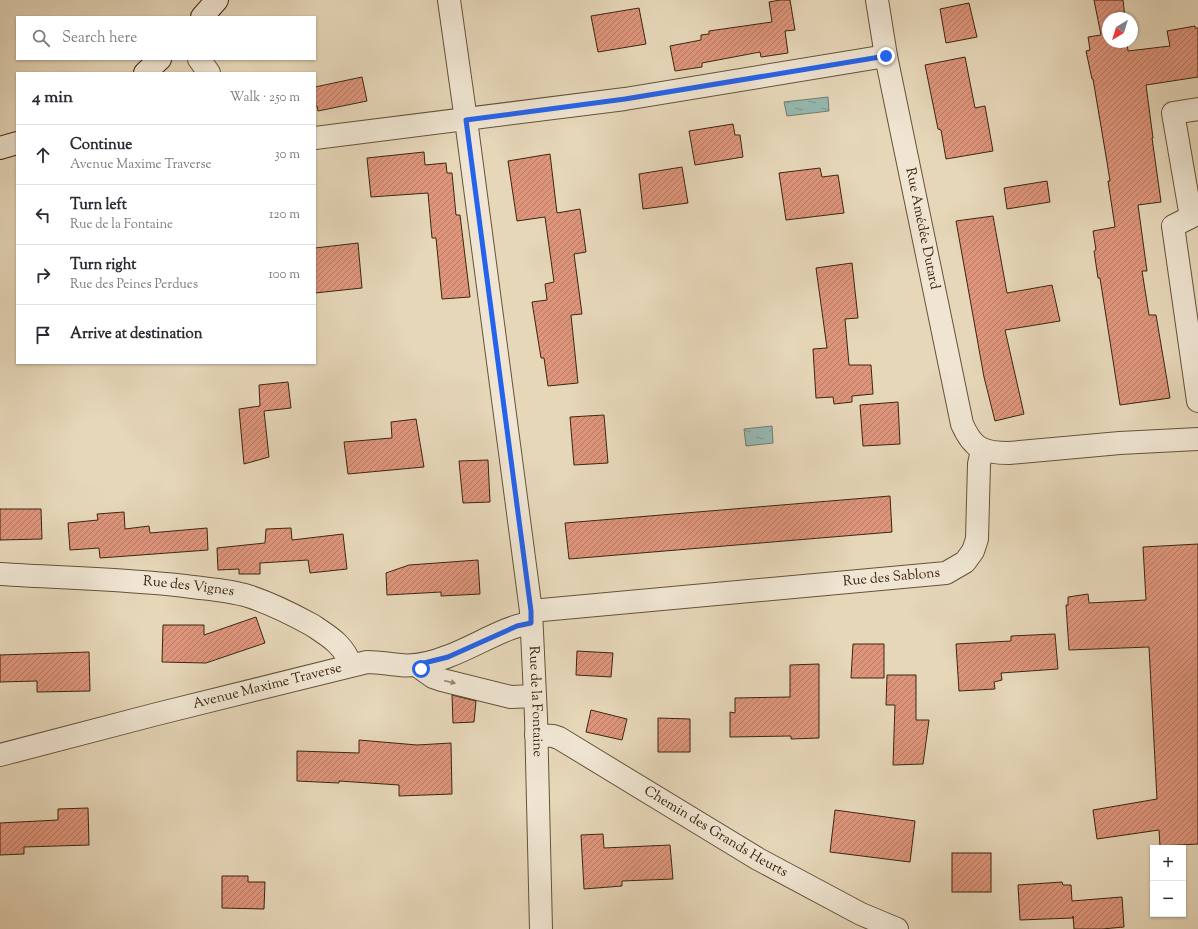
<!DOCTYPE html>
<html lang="en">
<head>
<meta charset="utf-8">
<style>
	body { margin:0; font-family:"Sorts Mill Goudy",serif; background:#f2f2f3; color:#2b2b33 }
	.controls { position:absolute; right:12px; bottom:12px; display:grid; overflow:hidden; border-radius:0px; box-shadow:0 1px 3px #0004 }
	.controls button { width:36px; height:36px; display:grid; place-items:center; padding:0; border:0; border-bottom:1px solid #e1e1e2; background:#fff; color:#2b2b33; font:20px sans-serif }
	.compass { position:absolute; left:1102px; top:12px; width:36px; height:36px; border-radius:50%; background:#fff; box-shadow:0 1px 3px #0004; rotate:218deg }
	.stop { position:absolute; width:12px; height:12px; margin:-9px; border:3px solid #2563eb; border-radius:50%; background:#fff }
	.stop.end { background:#2563eb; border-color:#fff; box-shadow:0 1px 4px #0008 }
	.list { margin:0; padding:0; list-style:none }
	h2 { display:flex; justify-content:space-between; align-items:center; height:52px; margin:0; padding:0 16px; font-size:17px }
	h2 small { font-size:13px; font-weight:400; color:#7c7c81 }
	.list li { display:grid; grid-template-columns:26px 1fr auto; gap:12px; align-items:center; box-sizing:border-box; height:60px; padding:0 16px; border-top:1px solid #e1e1e2 }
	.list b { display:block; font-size:15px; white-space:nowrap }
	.list p { margin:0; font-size:13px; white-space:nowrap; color:#7c7c81 }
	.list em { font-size:13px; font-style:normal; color:#7c7c81 }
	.icon { flex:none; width:22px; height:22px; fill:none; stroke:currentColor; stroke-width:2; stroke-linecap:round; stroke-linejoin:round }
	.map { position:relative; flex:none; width:1198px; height:929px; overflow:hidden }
	.search { position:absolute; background:#fff; box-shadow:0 1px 3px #0004; left:16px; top:16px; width:300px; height:44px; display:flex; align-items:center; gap:10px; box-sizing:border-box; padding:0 14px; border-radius:0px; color:#7c7c81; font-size:15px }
	.panel { position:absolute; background:#fff; box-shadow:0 1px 3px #0004; left:16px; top:72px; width:300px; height:292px; border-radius:0px }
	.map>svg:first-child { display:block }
	.water { fill:url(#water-ripples); stroke:#727e70 }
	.building { fill:url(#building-hatch); stroke:#3b260e }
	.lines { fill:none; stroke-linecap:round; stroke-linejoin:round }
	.street-casing { stroke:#665239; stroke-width:24 }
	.secondary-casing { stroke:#3b260e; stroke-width:24 }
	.street { stroke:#efe5d2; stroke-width:22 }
	.secondary { stroke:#efe5d2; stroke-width:22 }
	.oneway { fill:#958670 }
	.route { stroke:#2563eb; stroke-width:5 }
	.labels { text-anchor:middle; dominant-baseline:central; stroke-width:3; stroke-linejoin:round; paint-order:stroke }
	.street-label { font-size:14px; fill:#3b260e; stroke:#efe5d2 }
</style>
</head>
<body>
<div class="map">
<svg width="1198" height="929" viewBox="0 0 1198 929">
	<defs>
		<pattern id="water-ripples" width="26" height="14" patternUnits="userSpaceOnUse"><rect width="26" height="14" fill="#96b9b1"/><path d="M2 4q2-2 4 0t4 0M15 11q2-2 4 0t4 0" fill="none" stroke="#7c968e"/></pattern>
		<pattern id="building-hatch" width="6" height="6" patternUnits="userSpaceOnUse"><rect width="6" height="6" fill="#de957c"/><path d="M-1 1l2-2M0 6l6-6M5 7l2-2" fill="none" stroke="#b57964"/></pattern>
	</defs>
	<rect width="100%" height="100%" fill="#e6d7b9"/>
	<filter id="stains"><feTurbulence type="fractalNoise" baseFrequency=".005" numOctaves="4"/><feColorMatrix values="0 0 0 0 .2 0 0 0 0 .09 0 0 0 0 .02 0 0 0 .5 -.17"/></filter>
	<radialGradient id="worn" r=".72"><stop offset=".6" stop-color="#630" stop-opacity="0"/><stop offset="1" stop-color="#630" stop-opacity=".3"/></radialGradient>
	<g class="water">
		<polygon points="828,97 829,111 787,116 784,102"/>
		<polygon points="772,426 773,443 746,446 744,429"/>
	</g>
	<g class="building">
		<polygon points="780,0 790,0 795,30 785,31 788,53 761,57 760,52 702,63 702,67 675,71 670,46 701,40 701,35 709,34 709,31 772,22 769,2"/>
		<polygon points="1094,0 1123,0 1125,18 1108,18 1108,42 1127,42 1128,51 1170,46 1167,31 1195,26 1195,28 1198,28 1198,77 1146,85 1153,138 1152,138 1161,202 1138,205 1147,271 1142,271 1149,315 1156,315 1170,398 1120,405 1100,278 1098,278 1094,251 1096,250 1093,231 1115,227 1108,181 1110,181 1107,162 1093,79 1092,79 1086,51 1090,50 1088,37 1101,35"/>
		<polygon points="969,3 977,37 946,43 940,9"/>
		<polygon points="639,8 646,44 598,52 591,16"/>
		<polygon points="965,57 975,108 985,106 993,151 946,159 941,130 938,129 925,65"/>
		<polygon points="362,77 367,101 318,111 317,106 315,106 315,87"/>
		<polygon points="733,124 735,135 740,135 743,157 695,165 689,131"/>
		<polygon points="424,152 425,165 446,163 447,173 452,173 456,215 460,215 470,297 442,299 436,238 432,238 428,193 371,197 367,158"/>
		<polygon points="550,154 557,213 580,209 586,252 574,254 582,314 571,315 578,383 548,386 544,358 541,358 532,302 547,300 545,284 554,282 545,217 517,221 508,161"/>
		<polygon points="682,167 688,203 643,209 639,174"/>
		<polygon points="820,168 822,177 838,175 844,213 786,220 779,173"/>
		<polygon points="1047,181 1050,202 1007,209 1004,188"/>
		<polygon points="993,216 1007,293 1052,285 1060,321 1005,330 1024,414 995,421 984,377 956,221"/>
		<polygon points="358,243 362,288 315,293 315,248"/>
		<polygon points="852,263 858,318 845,319 849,365 871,365 873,394 852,396 852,402 834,404 833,397 816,398 813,349 827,348 816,268"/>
		<polygon points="288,382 291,408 264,411 269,457 244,464 239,409 260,406 259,385"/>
		<polygon points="898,402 900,444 863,446 860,405"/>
		<polygon points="604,415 608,463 574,465 570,417"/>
		<polygon points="416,419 424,467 348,474 344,442 392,438 391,422"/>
		<polygon points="488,460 490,502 463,503 459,461"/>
		<polygon points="890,496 892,532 569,559 565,523"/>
		<polygon points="0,509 41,509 42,539 0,540"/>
		<polygon points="124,512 125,529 149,526 150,533 207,528 208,550 100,558 99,548 70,550 68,523 98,520 97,514"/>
		<polygon points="291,528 292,540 343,534 347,569 310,573 308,560 260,563 260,574 239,574 239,569 218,570 217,548 265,543 266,529"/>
		<polygon points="1198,544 1198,844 1160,846 1159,830 1097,839 1093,810 1157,799 1149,647 1069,650 1066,605 1068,605 1068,597 1088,594 1089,603 1146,600 1143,547"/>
		<polygon points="478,560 480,594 441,596 441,592 387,595 386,573 409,565"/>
		<polygon points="256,617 265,643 206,663 162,662 163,625 204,625 204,635"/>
		<polygon points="1055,634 1058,669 1001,673 1002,680 994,682 995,689 959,691 956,644 1011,641 1011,636"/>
		<polygon points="853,644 884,644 884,678 851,678"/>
		<polygon points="577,651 613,653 611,677 576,675"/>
		<polygon points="89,652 90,691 37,692 37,681 0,682 0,655"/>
		<polygon points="819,664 819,738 791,739 791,736 730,737 730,712 735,713 735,698 790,697 790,665"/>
		<polygon points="887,675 916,675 916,720 929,720 923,764 893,765 895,705 886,705"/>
		<polygon points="452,695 476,701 474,722 453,723"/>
		<polygon points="591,710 627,719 622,740 586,732"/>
		<polygon points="658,718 690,719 690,752 658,752"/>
		<polygon points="359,740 417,745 451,743 452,794 399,796 399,785 339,781 339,783 297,781 297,751 359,753"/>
		<polygon points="88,808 89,845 24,847 24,854 0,855 0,823 58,820 58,809"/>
		<polygon points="835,810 915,821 910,862 830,852"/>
		<polygon points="603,834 604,848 670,845 673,879 622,881 622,886 584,889 581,835"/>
		<rect x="952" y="853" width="39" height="39"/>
		<polygon points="222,876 248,876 248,882 265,882 264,909 222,908"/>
		<polygon points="1062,882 1063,885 1071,885 1072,901 1122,897 1124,927 1102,929 1074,929 1073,916 1073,918 1020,920 1018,885"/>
	</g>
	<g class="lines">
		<g class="street-casing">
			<g id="street">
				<path id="s1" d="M449,0L466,120L531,611L536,717L541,929"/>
				<path id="s2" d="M877,0L886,56L962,424C973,449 983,453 1009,453L1120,443L1198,439"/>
				<polyline points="199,59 209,73"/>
				<polyline points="1198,109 1173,113 1191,217 1173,226 1198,401"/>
				<polyline points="315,138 625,99 886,56"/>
				<path id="s3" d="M0,574C62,578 124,579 185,586C206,589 228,590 248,596C270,603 292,614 312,625C330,637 343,644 351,665"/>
				<path id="s4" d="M531,611L946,573L965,562L973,551L977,539L979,464L982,450"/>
				<polyline points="416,665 433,677 442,680 511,697 534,696"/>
				<path id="s5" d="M536,735L553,736L559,738L758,859L861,914L897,929"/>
				<path id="s6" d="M0,755L157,714L367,662C378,662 389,664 400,665C416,667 434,662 449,656C474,647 506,626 531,623"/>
			</g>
		</g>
		<g class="secondary-casing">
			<g id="secondary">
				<polyline points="202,17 217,0"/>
				<polyline points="145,73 160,59"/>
				<polyline points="0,148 17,143"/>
			</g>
		</g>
		<use href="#street" class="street"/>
		<use href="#secondary" class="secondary"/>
	</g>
	<defs><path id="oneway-solid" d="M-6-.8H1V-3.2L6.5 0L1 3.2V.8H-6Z"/></defs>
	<use class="oneway" href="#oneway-solid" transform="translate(450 682) rotate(13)"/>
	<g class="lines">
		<polyline class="route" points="421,669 416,665 448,657 517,626 531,623 531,611 466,120 625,99 886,56"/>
	</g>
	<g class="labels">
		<g class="street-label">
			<text stroke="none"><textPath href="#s2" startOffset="233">Rue Amédée Dutard</textPath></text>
			<text stroke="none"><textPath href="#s4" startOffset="362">Rue des Sablons</textPath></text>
			<text stroke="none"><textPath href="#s3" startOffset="189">Rue des Vignes</textPath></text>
			<text stroke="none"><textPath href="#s6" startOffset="276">Avenue Maxime Traverse</textPath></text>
			<text stroke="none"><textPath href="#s1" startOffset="707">Rue de la Fontaine</textPath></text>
			<text stroke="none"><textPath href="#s5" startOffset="206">Chemin des Grands Heurts</textPath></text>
		</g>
	</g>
	<rect width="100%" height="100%" filter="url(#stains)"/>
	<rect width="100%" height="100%" fill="url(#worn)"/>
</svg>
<div class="controls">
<button>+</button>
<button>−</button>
</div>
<svg class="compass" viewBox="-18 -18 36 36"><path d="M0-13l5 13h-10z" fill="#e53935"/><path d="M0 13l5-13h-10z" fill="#7c7c81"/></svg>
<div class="stop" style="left:421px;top:669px"></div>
<div class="stop end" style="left:886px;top:56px"></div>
<div class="search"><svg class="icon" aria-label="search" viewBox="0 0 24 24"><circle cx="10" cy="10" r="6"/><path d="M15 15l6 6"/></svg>Search here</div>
<section class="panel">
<h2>4 min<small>Walk · 250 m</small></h2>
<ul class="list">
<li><svg class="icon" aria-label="ahead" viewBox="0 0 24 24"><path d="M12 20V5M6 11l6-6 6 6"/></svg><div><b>Continue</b><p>Avenue Maxime Traverse</p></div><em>30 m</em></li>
<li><svg class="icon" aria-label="left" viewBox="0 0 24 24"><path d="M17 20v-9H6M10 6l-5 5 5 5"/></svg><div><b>Turn left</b><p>Rue de la Fontaine</p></div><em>120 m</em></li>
<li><svg class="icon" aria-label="right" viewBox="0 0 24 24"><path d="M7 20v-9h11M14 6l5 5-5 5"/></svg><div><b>Turn right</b><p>Rue des Peines Perdues</p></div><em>100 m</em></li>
<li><svg class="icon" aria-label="arrive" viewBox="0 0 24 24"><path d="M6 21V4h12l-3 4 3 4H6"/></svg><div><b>Arrive at destination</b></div></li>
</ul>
</section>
</div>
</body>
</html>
